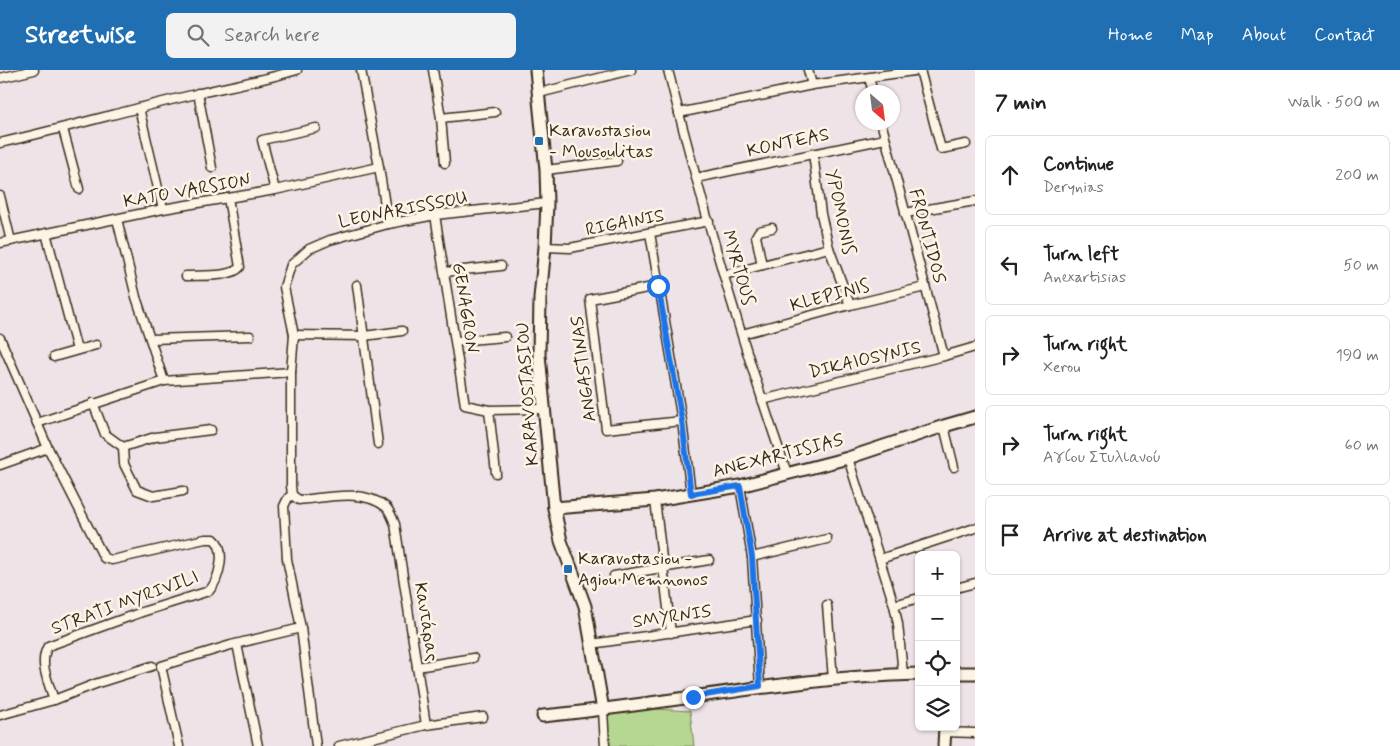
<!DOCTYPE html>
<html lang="en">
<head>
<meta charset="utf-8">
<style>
	body { margin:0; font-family:Mynerve,sans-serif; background:#f2f2f2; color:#202124 }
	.controls { position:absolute; right:15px; bottom:15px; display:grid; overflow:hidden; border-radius:8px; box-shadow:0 1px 4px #0004 }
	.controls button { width:45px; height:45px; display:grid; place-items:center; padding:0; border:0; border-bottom:1px solid #e0e0e0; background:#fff; color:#202124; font:25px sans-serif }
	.compass { position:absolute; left:855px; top:15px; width:45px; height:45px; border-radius:50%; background:#fff; box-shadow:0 1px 4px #0004; rotate:152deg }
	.stop { position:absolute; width:15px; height:15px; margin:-11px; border:4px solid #1a73e8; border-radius:50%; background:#fff }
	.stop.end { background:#1a73e8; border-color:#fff; box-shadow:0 1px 5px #0008 }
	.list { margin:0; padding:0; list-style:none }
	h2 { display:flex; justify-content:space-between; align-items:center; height:65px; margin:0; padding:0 20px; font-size:21px }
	h2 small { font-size:16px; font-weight:400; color:#757577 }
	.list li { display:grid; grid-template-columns:32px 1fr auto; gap:15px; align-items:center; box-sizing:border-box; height:80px; margin:0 10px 10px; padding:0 10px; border:1px solid #e0e0e0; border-radius:8px }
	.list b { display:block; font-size:19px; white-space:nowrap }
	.list p { margin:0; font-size:16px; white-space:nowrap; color:#757577 }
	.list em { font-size:16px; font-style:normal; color:#757577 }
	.icon { flex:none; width:28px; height:28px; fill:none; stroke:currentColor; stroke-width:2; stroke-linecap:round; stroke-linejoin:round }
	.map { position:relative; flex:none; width:975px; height:676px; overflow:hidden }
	header { display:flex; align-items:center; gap:30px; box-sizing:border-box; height:70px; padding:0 25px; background:#1f6fb2; color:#fff }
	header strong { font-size:24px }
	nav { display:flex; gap:28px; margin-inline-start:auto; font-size:18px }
	.search { width:350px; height:45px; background:#f2f2f2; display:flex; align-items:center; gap:12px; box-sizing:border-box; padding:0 18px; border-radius:8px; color:#757577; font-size:19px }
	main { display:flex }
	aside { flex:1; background:#fff }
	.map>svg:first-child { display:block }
	.green { fill:#b5d791; stroke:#788058 }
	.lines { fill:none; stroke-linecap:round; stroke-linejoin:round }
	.street-casing { stroke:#3b2a1e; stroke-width:11 }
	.secondary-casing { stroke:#3b2a1e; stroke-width:15 }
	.street { stroke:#fcf5e5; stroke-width:8 }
	.secondary { stroke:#fcf5e5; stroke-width:11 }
	.route { stroke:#1a73e8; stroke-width:6 }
	.poi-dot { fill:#1f6fb2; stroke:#fcf5e5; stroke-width:2 }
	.labels { text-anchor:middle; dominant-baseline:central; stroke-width:5; stroke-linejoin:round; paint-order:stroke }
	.poi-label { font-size:18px; fill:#3b2a1e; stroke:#fcf5e5; text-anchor:start }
	.street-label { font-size:18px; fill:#3b2a1e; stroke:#fcf5e5 }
</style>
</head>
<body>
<header>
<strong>Streetwise</strong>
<div class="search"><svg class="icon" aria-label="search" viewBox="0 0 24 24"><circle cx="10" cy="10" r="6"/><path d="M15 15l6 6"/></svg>Search here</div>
<nav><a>Home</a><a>Map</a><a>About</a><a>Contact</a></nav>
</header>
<main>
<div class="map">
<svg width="975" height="676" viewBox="0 0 975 676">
	<rect width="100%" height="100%" fill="#eee4e7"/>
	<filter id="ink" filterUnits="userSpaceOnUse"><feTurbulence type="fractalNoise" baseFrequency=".02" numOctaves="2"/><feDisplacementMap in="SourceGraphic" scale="10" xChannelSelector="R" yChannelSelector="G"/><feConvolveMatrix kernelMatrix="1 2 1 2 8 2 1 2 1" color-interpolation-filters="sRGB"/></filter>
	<g filter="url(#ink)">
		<polygon class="green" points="605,636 690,641 694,676 610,676"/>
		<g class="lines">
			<g class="street-casing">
				<g id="street">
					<polyline points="361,0 379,97 388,154"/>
					<polyline points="433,0 441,48 445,93"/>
					<path d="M668,0C702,136 741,271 787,403"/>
					<polyline points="808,0 812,15"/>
					<polyline points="920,0 941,79 966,74"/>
					<polyline points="0,8 34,0"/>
					<polyline points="869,8 873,22"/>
					<polyline points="198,23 212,98"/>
					<polyline points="539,23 631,0"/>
					<polyline points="139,38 163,139"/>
					<polyline points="679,43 812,15 921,0"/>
					<polyline points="441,48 495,42"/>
					<polyline points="881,52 944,286"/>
					<polyline points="63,59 79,119"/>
					<path d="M0,73C66,58 131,39 196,24C230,16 264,10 297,0"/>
					<polyline points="813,83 821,144 829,178 850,235"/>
					<polyline points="546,100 617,91"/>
					<polyline points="696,108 885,69"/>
					<polyline points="275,120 262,70 316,58"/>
					<polyline points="0,126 11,171"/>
					<polyline points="905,143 975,131"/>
					<polyline points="435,145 465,335 489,340 544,339"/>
					<polyline points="117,149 136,227 164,311"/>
					<polyline points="46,163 77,280"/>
					<polyline points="650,163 682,351 691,424"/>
					<polyline points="0,173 163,139 275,120 379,97"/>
					<polyline points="545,177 570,178 709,151"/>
					<polyline points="762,195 756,166 759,161 772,158"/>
					<polyline points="445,202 501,196"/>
					<polyline points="724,205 829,178"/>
					<path d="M186,206C200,205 231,208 240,197L228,128"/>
					<polyline points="357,215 378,374"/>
					<polyline points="658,216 590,229 606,359 682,351"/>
					<polyline points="742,264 850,235 925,217"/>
					<polyline points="294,265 364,266 402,261"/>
					<path d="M0,268L48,378L104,488L112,490L205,469H214C227,480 219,510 209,521L142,542L48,576C38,593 49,613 54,630"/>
					<polyline points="151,269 250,266"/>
					<polyline points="456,271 505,267"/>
					<polyline points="54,287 96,275"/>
					<polyline points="762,330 944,286 975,277"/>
					<polyline points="93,333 105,364 123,377 155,367 211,360"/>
					<polyline points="489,340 496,403"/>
					<polyline points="37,353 164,311 291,302"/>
					<polyline points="944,356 954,397"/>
					<polyline points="123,377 124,394 137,420 153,426 183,421"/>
					<polyline points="848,388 894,535 898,554 903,604"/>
					<polyline points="0,395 48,378"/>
					<polyline points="740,416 752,487 760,617"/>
					<polyline points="292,425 288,428 284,436 287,489 301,558 316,676"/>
					<polyline points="655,430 671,563"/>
					<polyline points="752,487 827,469"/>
					<polyline points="880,489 975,458"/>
					<polyline points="614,506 709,490"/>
					<polyline points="956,518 975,513"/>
					<polyline points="827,535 833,609"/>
					<polyline points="894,535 919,528"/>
					<polyline points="237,574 258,676"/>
					<polyline points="591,574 757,550"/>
					<polyline points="417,597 473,588"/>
					<polyline points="603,640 605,676"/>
					<polyline points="0,645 54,630 98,613 152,596"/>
					<path d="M426,655L395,454C393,449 390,441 386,437C363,418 326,428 299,430L292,425L291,416V302L294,265L284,217L291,195L309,179L330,170L388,154L435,145L547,133"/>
					<polyline points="944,662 975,663"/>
					<polyline points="179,676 161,596 231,575 301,558"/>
					<polyline points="339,676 426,655 483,647"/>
				</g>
			</g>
			<g class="secondary-casing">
				<g id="secondary">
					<polyline points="536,0 546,100 547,133 545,177 540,228 539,285 554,438 561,471 585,536 603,640"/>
					<polyline points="554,438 655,430 740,416 848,388 944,356 975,347"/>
					<polyline points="956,603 975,603"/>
					<path d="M543,646C669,634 792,607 919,604"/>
					<polyline points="944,676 945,657"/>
				</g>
			</g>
			<use href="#street" class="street"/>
			<use href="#secondary" class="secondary"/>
		</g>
	</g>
	<g class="lines" filter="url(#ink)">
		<polyline class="route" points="658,216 682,351 691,424 740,416 752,487 760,616 693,627"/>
	</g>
	<g class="poi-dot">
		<rect x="534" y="66" width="10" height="10" rx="2.5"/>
		<rect x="563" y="494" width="10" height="10" rx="2.5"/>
	</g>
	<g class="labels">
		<g class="poi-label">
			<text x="549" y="61">Karavostasiou<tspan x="549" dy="21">- Mousoulitas</tspan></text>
			<text x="578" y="489">Karavostasiou -<tspan x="578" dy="21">Agiou Memnonos</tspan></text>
		</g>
		<g class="street-label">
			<text transform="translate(788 73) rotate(-12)">KONTEAS</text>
			<text transform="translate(187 121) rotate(-10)">KATO VARSION</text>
			<text transform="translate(403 140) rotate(-11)">LEONARISSSOU</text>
			<text transform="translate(840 142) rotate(78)">YPOMONIS</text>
			<text transform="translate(625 153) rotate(-11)">RIGAINIS</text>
			<text transform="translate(927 166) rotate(75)">FRONTIDOS</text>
			<text transform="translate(738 198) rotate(74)">MYRTOUS</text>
			<text transform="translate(830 226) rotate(-15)">KLEPINIS</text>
			<text transform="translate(465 238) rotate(81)">GENAGRON</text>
			<text transform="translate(865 290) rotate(-13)">DIKAIOSYNIS</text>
			<text transform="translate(584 299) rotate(-97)">ANGASTINAS</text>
			<text transform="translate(528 324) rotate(-94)">KARAVOSTASIOU</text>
			<text transform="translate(778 386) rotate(-14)">ANEXARTISIAS</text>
			<text transform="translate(125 533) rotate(-20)">STRATI MYRIVILI</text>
			<text transform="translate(672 547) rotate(-8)">SMYRNIS</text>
			<text transform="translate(426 552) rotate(81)">Καντάρας</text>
		</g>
	</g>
</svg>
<div class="controls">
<button>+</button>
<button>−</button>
<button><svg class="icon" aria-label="locate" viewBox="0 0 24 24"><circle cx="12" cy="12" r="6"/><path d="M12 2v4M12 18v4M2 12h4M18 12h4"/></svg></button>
<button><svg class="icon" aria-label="layers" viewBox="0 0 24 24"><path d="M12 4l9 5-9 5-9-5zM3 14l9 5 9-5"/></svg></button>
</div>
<svg class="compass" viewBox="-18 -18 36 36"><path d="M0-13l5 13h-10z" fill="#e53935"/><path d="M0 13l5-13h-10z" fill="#757577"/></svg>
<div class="stop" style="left:658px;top:216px"></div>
<div class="stop end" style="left:693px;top:627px"></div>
</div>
<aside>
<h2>7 min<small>Walk · 500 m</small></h2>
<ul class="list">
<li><svg class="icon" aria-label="ahead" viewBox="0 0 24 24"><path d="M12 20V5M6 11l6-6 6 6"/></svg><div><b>Continue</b><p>Derynias</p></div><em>200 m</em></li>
<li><svg class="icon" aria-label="left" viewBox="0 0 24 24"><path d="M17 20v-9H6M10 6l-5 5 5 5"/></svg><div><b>Turn left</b><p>Anexartisias</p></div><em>50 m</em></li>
<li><svg class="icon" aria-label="right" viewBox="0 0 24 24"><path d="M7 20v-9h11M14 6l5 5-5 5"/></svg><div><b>Turn right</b><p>Xerou</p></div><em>190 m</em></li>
<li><svg class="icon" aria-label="right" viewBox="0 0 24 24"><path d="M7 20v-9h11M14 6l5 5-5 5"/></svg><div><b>Turn right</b><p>Αγίου Στυλιανού</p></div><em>60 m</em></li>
<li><svg class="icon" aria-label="arrive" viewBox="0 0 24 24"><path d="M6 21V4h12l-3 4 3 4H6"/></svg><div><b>Arrive at destination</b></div></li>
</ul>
</aside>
</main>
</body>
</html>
